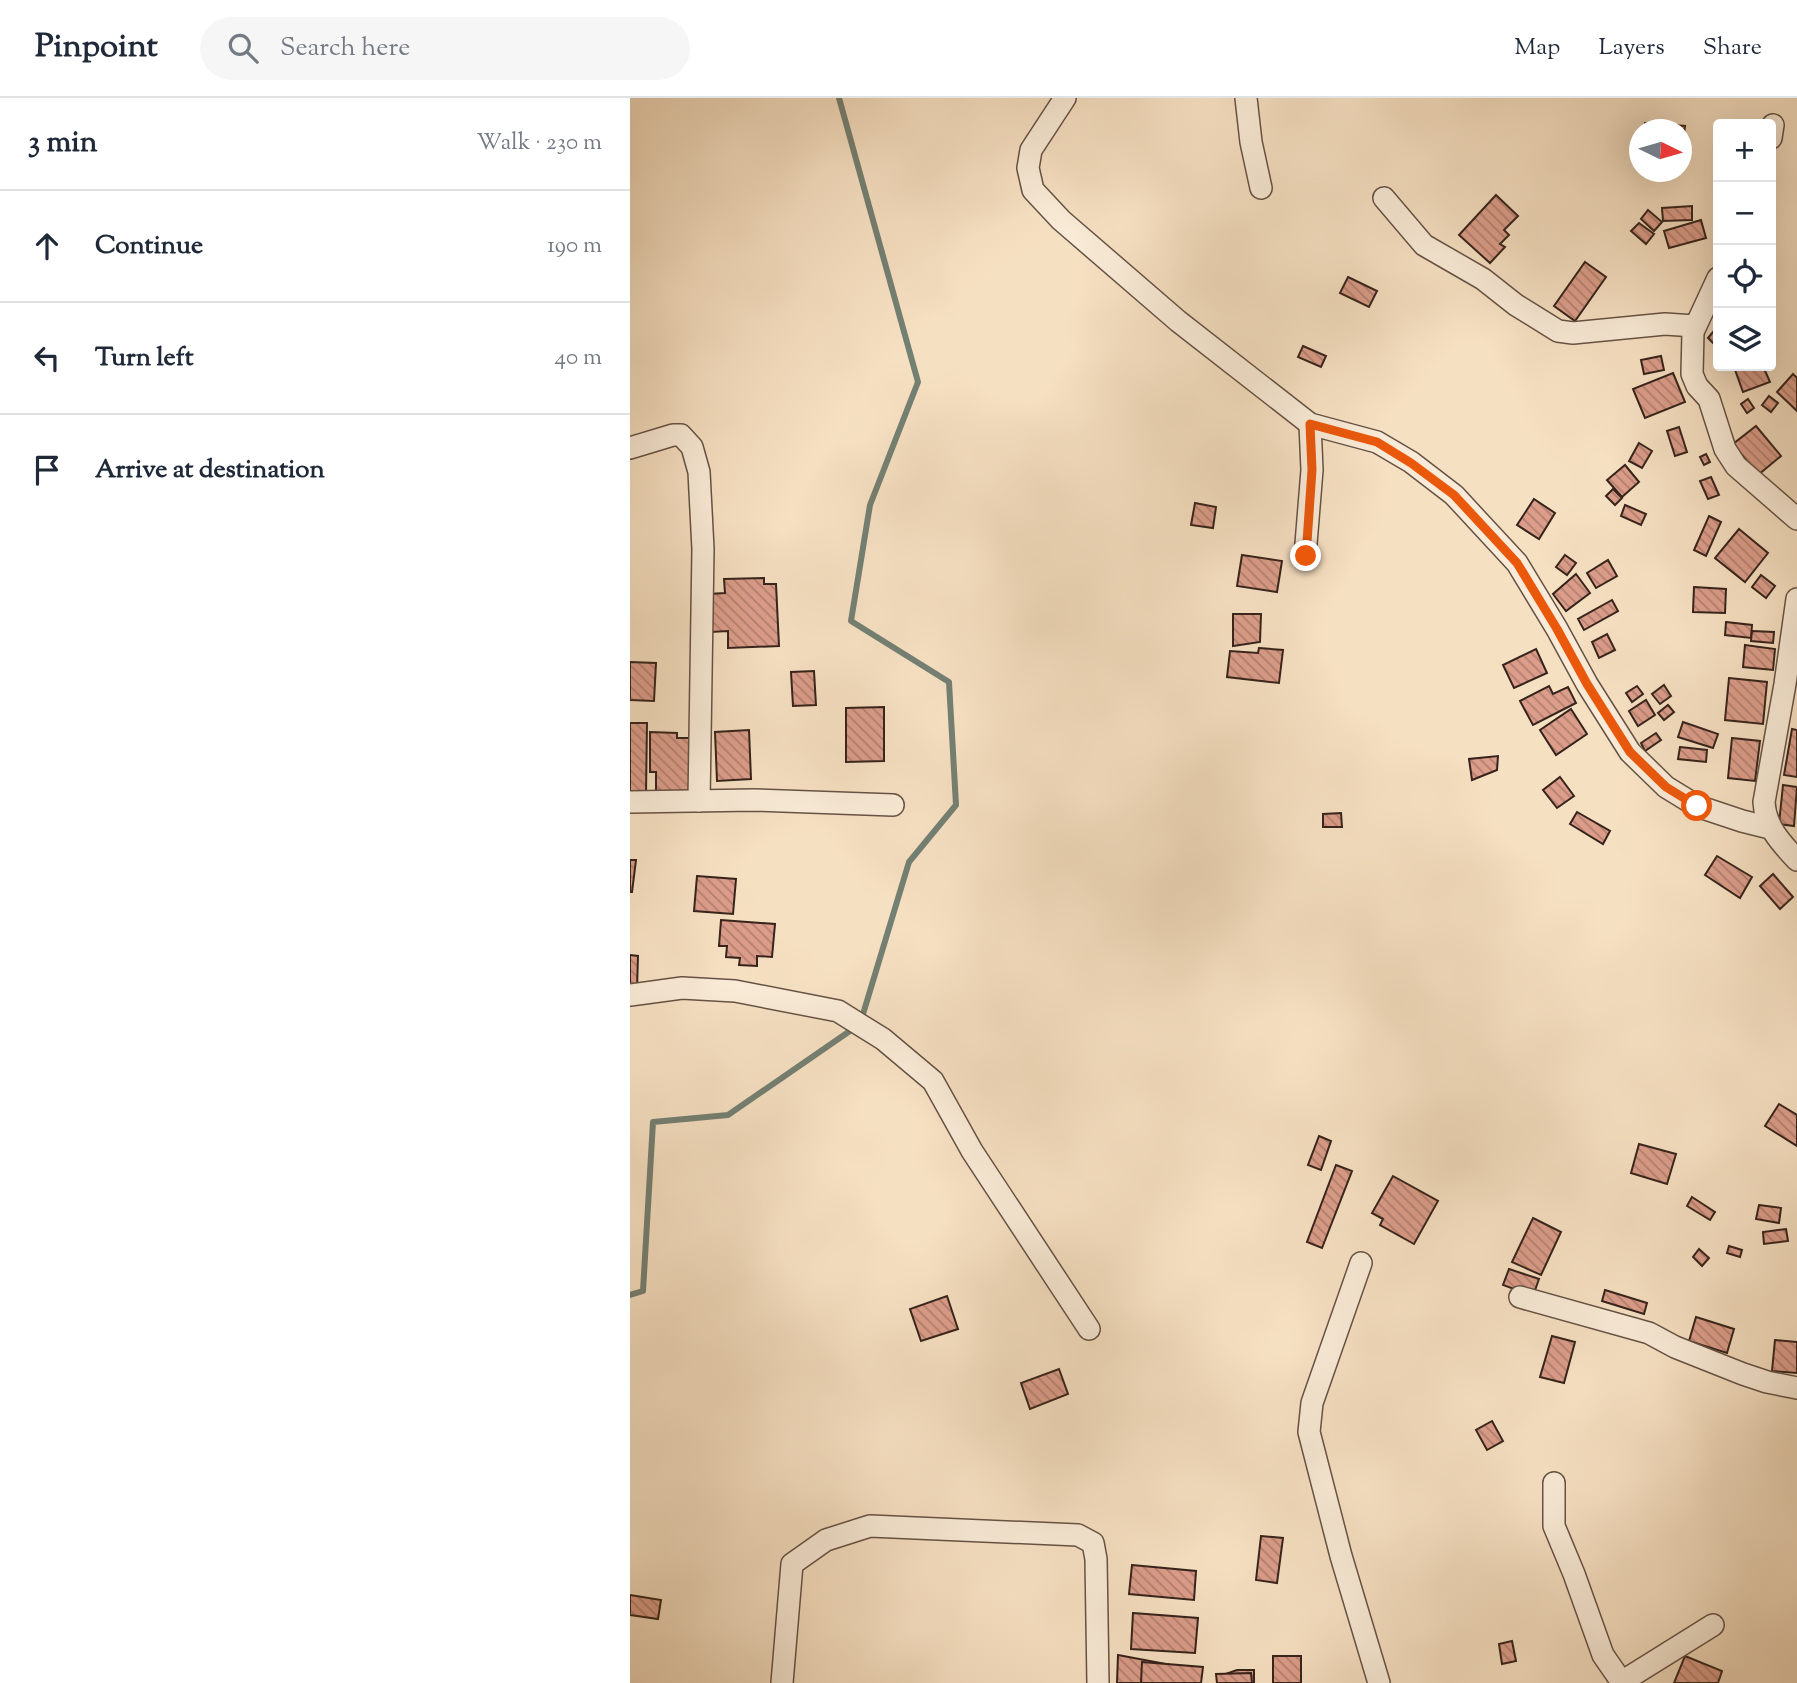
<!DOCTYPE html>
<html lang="en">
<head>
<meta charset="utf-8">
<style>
	body { margin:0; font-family:"Sorts Mill Goudy",serif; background:#f6f6f7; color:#1f2937 }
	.controls { position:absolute; right:21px; top:21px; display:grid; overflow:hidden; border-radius:7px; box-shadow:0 7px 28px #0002 }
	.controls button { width:63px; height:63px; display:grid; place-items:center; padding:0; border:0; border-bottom:2px solid #e0e1e3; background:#fff; color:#1f2937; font:35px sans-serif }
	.compass { position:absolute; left:999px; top:21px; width:63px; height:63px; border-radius:50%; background:#fff; box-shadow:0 7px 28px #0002; rotate:95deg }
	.stop { position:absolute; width:21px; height:21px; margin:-16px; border:5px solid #ea580c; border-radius:50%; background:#fff }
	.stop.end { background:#ea580c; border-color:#fff; box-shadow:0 2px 7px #0008 }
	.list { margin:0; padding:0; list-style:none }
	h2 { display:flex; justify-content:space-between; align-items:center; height:91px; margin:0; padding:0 28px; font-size:30px }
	h2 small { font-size:23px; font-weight:400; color:#747a83 }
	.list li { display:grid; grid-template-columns:46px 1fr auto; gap:21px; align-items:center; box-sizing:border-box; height:112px; padding:0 28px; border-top:2px solid #e0e1e3 }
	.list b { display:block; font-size:26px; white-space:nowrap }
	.list em { font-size:23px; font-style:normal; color:#747a83 }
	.icon { flex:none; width:38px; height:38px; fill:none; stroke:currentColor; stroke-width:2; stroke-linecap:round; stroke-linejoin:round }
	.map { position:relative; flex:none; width:1167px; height:1585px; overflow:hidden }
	header { display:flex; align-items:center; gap:42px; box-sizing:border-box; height:98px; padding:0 35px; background:#fff; border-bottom:2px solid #e0e1e3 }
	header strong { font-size:33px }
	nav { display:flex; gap:38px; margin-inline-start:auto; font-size:24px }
	.search { width:490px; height:63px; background:#f6f6f7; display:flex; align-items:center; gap:18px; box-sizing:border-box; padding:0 24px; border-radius:38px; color:#747a83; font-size:26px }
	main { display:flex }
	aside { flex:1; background:#fff }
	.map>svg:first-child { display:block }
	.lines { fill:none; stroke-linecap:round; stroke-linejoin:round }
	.stream { stroke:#748073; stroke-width:6 }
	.building { fill:url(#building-back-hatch); stroke:#36231b; stroke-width:2 }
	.minor-casing { stroke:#665245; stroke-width:24 }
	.minor { stroke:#f9ebd7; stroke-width:21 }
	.route { stroke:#ea580c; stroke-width:9 }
</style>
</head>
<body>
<header>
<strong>Pinpoint</strong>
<div class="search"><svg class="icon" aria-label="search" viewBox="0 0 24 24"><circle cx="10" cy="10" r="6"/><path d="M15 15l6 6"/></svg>Search here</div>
<nav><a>Map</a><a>Layers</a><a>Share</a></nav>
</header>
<main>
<aside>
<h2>3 min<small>Walk · 230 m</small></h2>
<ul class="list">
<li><svg class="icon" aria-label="ahead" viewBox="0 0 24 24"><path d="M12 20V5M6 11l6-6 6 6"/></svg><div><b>Continue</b></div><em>190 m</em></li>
<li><svg class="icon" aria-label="left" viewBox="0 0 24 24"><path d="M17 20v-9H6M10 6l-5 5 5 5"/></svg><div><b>Turn left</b></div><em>40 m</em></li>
<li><svg class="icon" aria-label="arrive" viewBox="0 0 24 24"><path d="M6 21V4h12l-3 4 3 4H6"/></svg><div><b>Arrive at destination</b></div></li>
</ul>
</aside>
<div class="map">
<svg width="1167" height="1585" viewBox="0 0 1167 1585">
	<defs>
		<pattern id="building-back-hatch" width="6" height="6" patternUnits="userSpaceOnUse" patternTransform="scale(1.75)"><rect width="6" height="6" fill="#dc9d8a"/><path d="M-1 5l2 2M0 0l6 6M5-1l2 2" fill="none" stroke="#b38070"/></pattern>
	</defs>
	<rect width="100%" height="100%" fill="#f6e0c2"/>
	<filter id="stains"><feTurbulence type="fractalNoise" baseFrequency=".00286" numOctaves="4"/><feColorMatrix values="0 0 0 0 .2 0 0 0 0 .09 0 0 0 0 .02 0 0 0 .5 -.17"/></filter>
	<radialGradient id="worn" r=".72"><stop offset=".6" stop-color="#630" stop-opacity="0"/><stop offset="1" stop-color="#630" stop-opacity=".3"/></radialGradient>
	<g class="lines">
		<polyline class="stream" points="0,1197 13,1193 23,1024 98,1017 230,926 279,764 326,707 319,584 221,523 240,407 288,284 209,0"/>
	</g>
	<g class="building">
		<polygon points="1015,25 1055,28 1053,46 1052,32 1014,32"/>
		<polygon points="866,97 888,118 874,132 879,137 870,146 875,149 860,165 829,137"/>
		<polygon points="1062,108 1062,122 1033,123 1032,110"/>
		<polygon points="1018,112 1032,124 1024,133 1011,121"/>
		<polygon points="1071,122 1076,140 1039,150 1034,133"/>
		<polygon points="1009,125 1024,136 1016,146 1001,133"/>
		<polygon points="955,164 976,179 945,223 924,208"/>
		<polygon points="718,179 747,193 739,209 710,195"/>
		<polygon points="1088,228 1088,250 1078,240"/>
		<polygon points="673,248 696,258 691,269 668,259"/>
		<polygon points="1031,258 1034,272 1014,276 1011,262"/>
		<polygon points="1108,268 1133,268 1140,284 1113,294 1104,269"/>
		<polygon points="1043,275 1055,304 1015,320 1003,291"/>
		<polygon points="1163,276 1167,280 1167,313 1147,294"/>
		<polygon points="1139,298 1148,305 1141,314 1132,307"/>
		<polygon points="1118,301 1124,310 1117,315 1111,306"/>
		<polygon points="1126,328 1151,358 1128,377 1103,346"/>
		<polygon points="1049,329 1057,354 1045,358 1037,333"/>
		<polygon points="1009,345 1022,353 1012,370 999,363"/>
		<polygon points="1076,356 1080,364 1074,367 1070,359"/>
		<polygon points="995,367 1009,384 992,399 977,382"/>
		<polygon points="1081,379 1089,397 1078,401 1070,383"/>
		<polygon points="983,391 992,400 985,407 976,398"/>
		<polygon points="904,401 925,415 909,441 887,427"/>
		<polygon points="565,405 586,409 583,430 561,427"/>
		<polygon points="995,407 1016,416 1011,427 991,418"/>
		<polygon points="1079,418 1091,424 1076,458 1064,452"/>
		<polygon points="1109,431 1138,455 1115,484 1085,460"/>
		<polygon points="612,457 652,463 647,494 607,488"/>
		<polygon points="935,457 946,465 937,477 926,469"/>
		<polygon points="978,462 987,478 966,490 957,475"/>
		<polygon points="946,476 960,495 936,513 923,496"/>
		<polygon points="1131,477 1145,488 1136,500 1122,489"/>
		<polygon points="134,480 134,486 146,486 149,548 98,550 98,533 81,534 79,496 95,495 94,481"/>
		<polygon points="1064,489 1096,491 1095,515 1063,514"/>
		<polygon points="982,502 988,513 954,532 948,521"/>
		<polygon points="603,516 631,516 630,544 603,548"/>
		<polygon points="1096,524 1122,527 1121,540 1095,537"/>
		<polygon points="1122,533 1144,534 1143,545 1121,543"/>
		<polygon points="977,536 985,552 969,560 962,544"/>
		<polygon points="1115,547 1145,551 1143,572 1113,569"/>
		<polygon points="629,550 653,552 649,585 597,579 600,553 628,555"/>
		<polygon points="906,551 917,575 884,590 873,567"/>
		<polygon points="0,564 26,565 24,603 0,602"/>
		<polygon points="184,573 186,607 163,608 161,574"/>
		<polygon points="1099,580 1137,584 1133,626 1095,622"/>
		<polygon points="1034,587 1041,598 1030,606 1022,596"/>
		<polygon points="919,588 923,596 938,589 946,605 903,627 890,603"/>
		<polygon points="1007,588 1013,596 1002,604 996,595"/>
		<polygon points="1016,602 1025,617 1008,628 999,613"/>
		<polygon points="1038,607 1044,614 1034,622 1028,615"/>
		<polygon points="254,609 254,663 216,664 216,610"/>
		<polygon points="941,611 957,636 926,657 910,632"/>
		<polygon points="1053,624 1088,636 1083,650 1048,639"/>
		<polygon points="0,625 17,625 16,696 0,696"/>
		<polygon points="1162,631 1167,632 1167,679 1154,677"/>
		<polygon points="119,632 121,681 87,683 85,634"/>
		<polygon points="20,634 47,635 47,640 63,640 62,697 26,696 26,674 20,674"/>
		<polygon points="1026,635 1031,642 1015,653 1011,645"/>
		<polygon points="1102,640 1130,643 1125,683 1098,680"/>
		<polygon points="1050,649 1077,652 1076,664 1048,661"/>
		<polygon points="868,658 867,672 842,682 839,661"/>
		<polygon points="930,679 944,698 927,710 913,692"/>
		<polygon points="1153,687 1167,689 1164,728 1149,726"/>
		<polygon points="947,714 980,733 973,746 940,726"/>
		<polygon points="711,715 712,729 693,729 693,716"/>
		<polygon points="1087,758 1122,779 1110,800 1075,777"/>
		<polygon points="0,762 6,762 2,794 0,794"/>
		<polygon points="1143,776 1163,799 1150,811 1130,788"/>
		<polygon points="67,778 106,781 103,816 64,813"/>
		<polygon points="91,822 145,826 142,859 127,858 127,868 109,867 110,860 96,859 97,848 89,848"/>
		<polygon points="0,857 8,858 7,891 0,891"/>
		<polygon points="1149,1006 1167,1017 1167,1048 1135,1028"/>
		<polygon points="689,1038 701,1043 691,1072 678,1067"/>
		<polygon points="1009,1046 1046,1056 1037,1086 1001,1075"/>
		<polygon points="706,1067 722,1073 692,1150 677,1144"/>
		<polygon points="763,1078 808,1103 784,1146 750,1127 753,1121 742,1115"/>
		<polygon points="1062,1099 1085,1114 1080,1122 1057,1108"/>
		<polygon points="1129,1107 1151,1110 1149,1125 1126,1121"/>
		<polygon points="903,1120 931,1134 911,1177 882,1164"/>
		<polygon points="1156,1131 1158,1143 1134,1146 1133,1134"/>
		<polygon points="1099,1148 1112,1152 1110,1159 1097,1155"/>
		<polygon points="1069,1151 1079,1160 1072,1168 1063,1159"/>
		<polygon points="879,1171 909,1181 903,1198 873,1187"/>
		<polygon points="975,1192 1017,1205 1014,1216 972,1203"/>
		<polygon points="317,1198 328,1231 291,1243 280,1211"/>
		<polygon points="1066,1219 1104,1231 1097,1255 1059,1243"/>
		<polygon points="922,1238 945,1244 934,1285 910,1279"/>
		<polygon points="1145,1242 1167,1244 1167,1275 1142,1273"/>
		<polygon points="429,1271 438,1296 400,1311 391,1285"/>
		<polygon points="862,1323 873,1343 857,1352 846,1332"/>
		<polygon points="631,1438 653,1440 647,1485 626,1482"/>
		<polygon points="502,1467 566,1473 564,1502 499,1496"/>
		<polygon points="0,1497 31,1502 28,1521 0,1517"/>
		<polygon points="503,1515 568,1520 565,1555 501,1551"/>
		<polygon points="882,1543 886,1563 872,1566 869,1546"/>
		<polygon points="488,1557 552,1569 550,1585 487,1585"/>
		<rect x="643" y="1558" width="28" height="27"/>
		<polygon points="1055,1558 1092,1573 1088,1585 1044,1585"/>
		<polygon points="512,1564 573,1569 571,1585 511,1585"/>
		<polygon points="607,1572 624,1572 624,1585 590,1585 590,1578"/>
		<polygon points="621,1575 622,1585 587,1585 586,1576"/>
	</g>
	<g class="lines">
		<g class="minor-casing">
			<g id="minor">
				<polyline points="435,0 401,52 398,70 403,92 431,122 548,223 680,326 747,344 781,364 824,397 887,465 927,531 957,586 1000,654 1036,689 1067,708 1112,723 1140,730"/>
				<polyline points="616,0 621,44 631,90"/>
				<polyline points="1141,40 1143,27"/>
				<polyline points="754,100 794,147 853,181 886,207 928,233 943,235 1035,226 1065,228"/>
				<polyline points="1088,180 1063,234 1062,276 1067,288 1079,301 1095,351 1106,368 1167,421"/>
				<polyline points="0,350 43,337 51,337 62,349 69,374 73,451 69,703"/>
				<polyline points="675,458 682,372 680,326"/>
				<path d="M1167,501L1155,586L1134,704C1135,728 1151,745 1167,762"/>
				<polyline points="0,704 124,702 263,707"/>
				<polyline points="0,897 52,890 105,893 208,913 253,941 303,983 342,1053 459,1231"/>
				<polyline points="731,1165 682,1305 679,1334 711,1458 749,1585"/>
				<polyline points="890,1199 1019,1235 1045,1249 1113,1276 1137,1284 1167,1290"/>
				<polyline points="924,1385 924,1428 944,1476 973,1557 991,1583"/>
				<polyline points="152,1585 162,1466 196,1442 240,1428 448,1437 463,1445 466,1461 468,1585"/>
				<polyline points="990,1585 1083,1527"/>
			</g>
		</g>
		<use href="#minor" class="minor"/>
	</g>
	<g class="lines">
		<polyline class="route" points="676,458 682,372 680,326 747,344 781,365 824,397 887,465 927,531 957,586 1000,654 1036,689 1067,708"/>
	</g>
	<rect width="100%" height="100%" filter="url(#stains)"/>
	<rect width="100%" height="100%" fill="url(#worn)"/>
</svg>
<div class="controls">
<button>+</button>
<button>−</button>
<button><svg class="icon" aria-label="locate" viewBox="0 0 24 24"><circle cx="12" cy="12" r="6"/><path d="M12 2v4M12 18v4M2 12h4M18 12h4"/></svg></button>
<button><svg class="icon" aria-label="layers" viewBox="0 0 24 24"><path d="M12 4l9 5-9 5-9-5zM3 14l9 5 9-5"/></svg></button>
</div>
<svg class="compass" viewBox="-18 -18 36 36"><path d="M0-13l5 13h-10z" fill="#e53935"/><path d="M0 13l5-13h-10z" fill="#747a83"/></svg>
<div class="stop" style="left:1067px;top:708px"></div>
<div class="stop end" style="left:676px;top:458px"></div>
</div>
</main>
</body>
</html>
